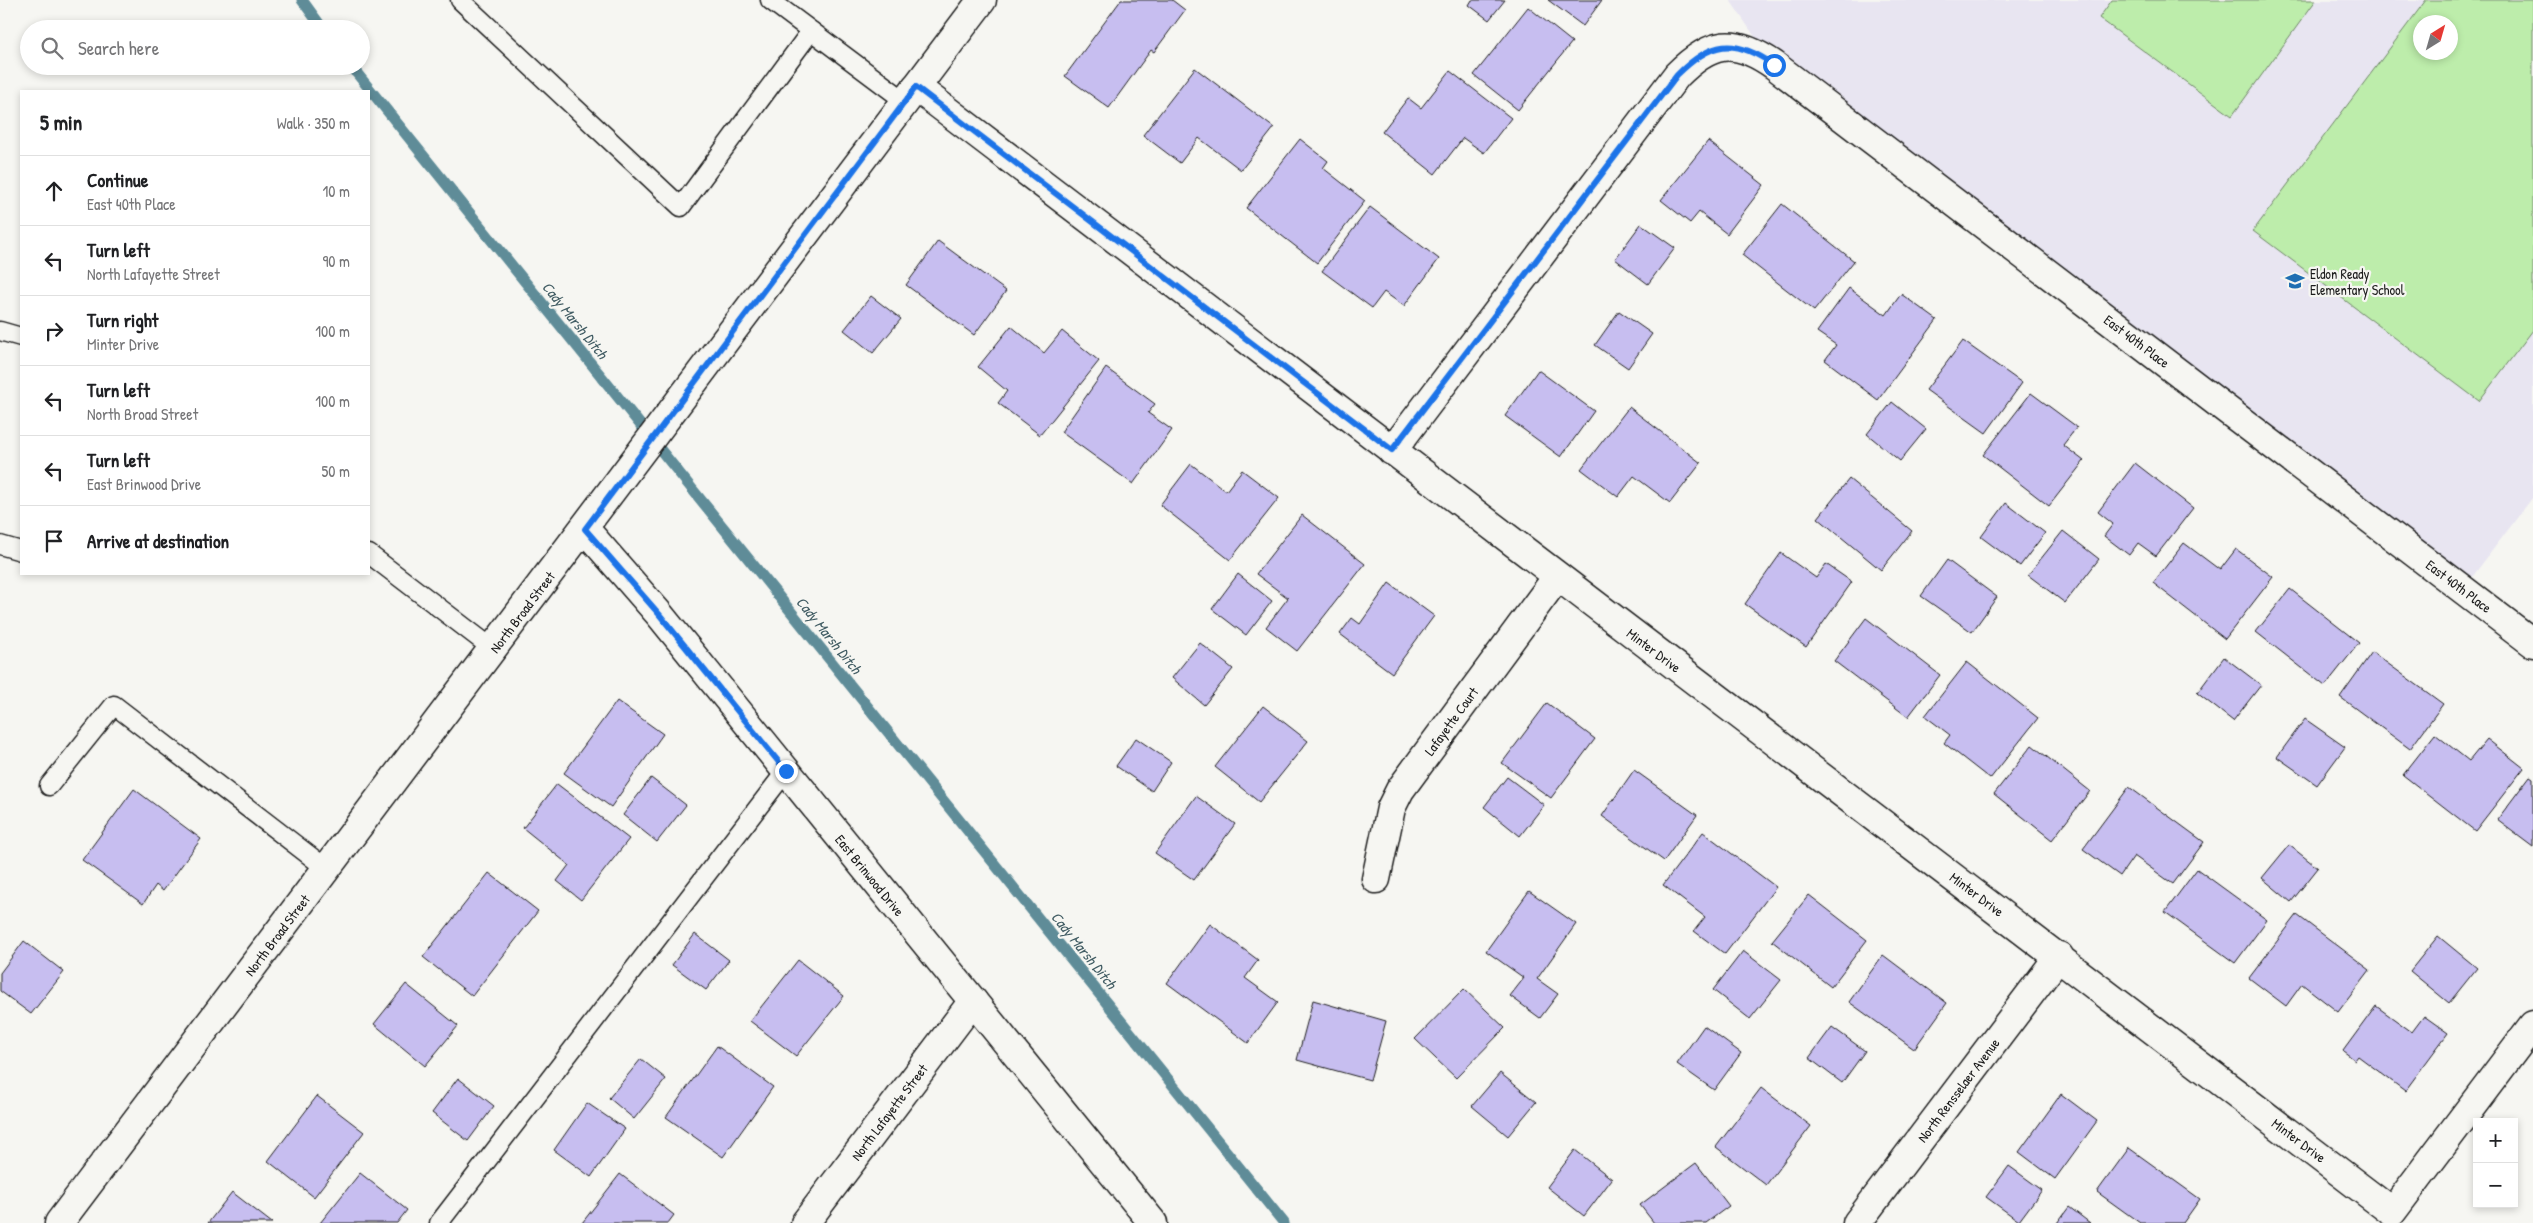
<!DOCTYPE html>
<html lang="en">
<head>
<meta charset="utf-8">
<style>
	body { margin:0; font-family:"Patrick Hand",sans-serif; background:#f6f6f6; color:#202124 }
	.controls { position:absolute; right:15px; bottom:15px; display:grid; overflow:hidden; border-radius:0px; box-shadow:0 2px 8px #0003 }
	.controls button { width:45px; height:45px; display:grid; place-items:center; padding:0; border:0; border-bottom:1px solid #e0e0e0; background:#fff; color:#202124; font:25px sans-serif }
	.compass { position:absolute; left:2413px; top:15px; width:45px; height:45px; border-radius:50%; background:#fff; box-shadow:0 2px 8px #0003; rotate:37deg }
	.stop { position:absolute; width:15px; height:15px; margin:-11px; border:4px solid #1a73e8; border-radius:50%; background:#fff }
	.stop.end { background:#1a73e8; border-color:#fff; box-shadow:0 1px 5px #0008 }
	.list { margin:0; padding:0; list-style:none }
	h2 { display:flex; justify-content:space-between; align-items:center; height:65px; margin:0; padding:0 20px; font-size:21px }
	h2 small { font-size:16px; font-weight:400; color:#757577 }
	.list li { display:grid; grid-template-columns:32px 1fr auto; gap:15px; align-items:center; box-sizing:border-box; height:70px; padding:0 20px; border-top:1px solid #e0e0e0 }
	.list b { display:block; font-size:19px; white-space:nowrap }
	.list p { margin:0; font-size:16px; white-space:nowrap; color:#757577 }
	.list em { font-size:16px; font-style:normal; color:#757577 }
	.icon { flex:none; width:28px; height:28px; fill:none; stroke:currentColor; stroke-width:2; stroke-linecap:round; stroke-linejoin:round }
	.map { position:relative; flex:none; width:2533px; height:1223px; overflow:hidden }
	.search { position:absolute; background:#fff; box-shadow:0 2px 8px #0003; left:20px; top:20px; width:350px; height:55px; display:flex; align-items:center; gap:12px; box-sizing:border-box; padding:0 18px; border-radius:28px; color:#757577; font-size:19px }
	.panel { position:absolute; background:#fff; box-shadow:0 2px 8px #0003; left:20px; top:90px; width:350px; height:485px; border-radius:0px }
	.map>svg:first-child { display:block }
	.built { fill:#e8e5f1; fill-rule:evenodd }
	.green { fill:#bdedab; stroke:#6c8464; fill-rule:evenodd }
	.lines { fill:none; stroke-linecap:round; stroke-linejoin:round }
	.stream { stroke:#5e8c98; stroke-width:11 }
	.building { fill:#c7bef0; stroke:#1c1c1c }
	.service-casing { stroke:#1c1c1c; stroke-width:21 }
	.minor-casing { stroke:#1c1c1c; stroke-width:31 }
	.tertiary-casing { stroke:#1c1c1c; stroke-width:31 }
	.service { stroke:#f6f6f2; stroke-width:18 }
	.minor { stroke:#f6f6f2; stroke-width:28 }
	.tertiary { stroke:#f6f6f2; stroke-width:28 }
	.route { stroke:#1a73e8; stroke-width:6 }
	.labels { text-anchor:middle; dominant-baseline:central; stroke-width:4.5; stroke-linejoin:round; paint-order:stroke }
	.poi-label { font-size:14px; fill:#1c1c1c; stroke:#f6f6f2; text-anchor:start }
	.street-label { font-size:14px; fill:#1c1c1c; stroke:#f6f6f2 }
	.water-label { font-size:15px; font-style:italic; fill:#425d64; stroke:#f6f6f2 }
</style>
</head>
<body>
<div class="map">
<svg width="2533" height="1223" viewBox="0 0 2533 1223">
	<rect width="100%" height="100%" fill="#f6f6f2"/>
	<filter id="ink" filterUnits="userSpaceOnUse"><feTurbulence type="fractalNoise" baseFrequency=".02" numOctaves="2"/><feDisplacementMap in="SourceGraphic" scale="10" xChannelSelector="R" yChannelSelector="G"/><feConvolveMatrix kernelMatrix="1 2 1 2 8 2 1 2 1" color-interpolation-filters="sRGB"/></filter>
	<g filter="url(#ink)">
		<path class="built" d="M1730,0H2533V497L2463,589L1774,65ZM2420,22H2450V52H2420Z"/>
		<g class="green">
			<polygon points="2112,0 2316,0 2232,116 2099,18"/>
			<path d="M2426,0H2533V330L2479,401L2253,231ZM2420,22H2450V52H2420Z"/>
		</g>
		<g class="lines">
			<g class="stream">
				<polyline points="302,0 323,29"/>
				<polyline points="351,66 1284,1223"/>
			</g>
		</g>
		<g class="building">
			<polygon points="1121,0 1172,0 1185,10 1154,52 1151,50 1109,108 1065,76"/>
			<polygon points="1472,0 1505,0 1489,20 1469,5"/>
			<polygon points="1548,0 1602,0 1583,26"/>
			<polygon points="1528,7 1572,42 1518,110 1474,75"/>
			<polygon points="1195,68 1274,128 1241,170 1199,138 1180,163 1143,135"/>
			<polygon points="1450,71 1511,118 1484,153 1463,138 1435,174 1382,132 1408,98 1421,108"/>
			<polygon points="1300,139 1328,161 1323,168 1365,201 1317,263 1246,208"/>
			<polygon points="1708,141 1764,185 1727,234 1699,212 1690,223 1661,200"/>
			<polygon points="1782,204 1854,261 1814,311 1742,255"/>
			<polygon points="1370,207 1439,259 1404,306 1384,292 1372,308 1322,271"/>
			<polygon points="1641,224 1675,248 1648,284 1615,259"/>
			<polygon points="938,241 1006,291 974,335 906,285"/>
			<polygon points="1849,288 1886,315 1901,294 1937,320 1878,400 1825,360 1836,345 1817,332"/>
			<polygon points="871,296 901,319 873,353 844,330"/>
			<polygon points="1619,311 1652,334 1628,368 1595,345"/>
			<polygon points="1011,326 1044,353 1062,331 1099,361 1040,435 998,403 1007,391 978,367"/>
			<polygon points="1963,341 2022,383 1986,433 1926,390"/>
			<polygon points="1106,368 1155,404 1148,413 1172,430 1133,484 1061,432"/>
			<polygon points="1538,370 1594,411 1561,457 1505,416"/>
			<polygon points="2031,393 2077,427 2063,445 2084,461 2049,506 1983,455"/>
			<polygon points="1892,402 1926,429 1900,461 1867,434"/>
			<polygon points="1629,407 1701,463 1670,503 1634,476 1618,497 1581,469"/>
			<polygon points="2135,463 2193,508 2156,556 2138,543 2129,555 2104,536 2113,524 2098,512"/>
			<polygon points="1191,464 1226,491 1242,470 1279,498 1230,560 1160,505"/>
			<polygon points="1849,479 1912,531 1881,570 1818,518"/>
			<polygon points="2006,503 2045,533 2020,566 1981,537"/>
			<polygon points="1302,515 1365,564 1297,651 1266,627 1288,598 1256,574"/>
			<polygon points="2063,531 2099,559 2065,603 2028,575"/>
			<polygon points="2184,543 2220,570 2236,549 2273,577 2225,639 2153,583"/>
			<polygon points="1781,553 1816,578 1826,564 1852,582 1806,647 1745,604"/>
			<polygon points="1947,560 1997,597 1972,632 1921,596"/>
			<polygon points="1238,574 1272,601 1246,635 1212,609"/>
			<polygon points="1389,583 1434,616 1392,673 1340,634 1352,618 1360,624"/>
			<polygon points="2290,589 2359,643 2325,686 2256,632"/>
			<polygon points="1866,618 1940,675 1908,717 1834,661"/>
			<polygon points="1200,643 1233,669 1204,705 1172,678"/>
			<polygon points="2372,652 2443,704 2410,749 2340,697"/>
			<polygon points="2224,657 2261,685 2233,721 2197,693"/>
			<polygon points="1967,662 2038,718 1990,779 1944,743 1950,735 1925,716"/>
			<polygon points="617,701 663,734 611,807 564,773"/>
			<polygon points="1547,703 1595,739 1551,798 1502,763"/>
			<polygon points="1263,706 1308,741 1259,802 1215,767"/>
			<polygon points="2305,719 2345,747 2317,785 2277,757"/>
			<polygon points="2435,734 2469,761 2487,739 2524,768 2475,831 2403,775"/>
			<polygon points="1136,738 1171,762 1152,791 1116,766"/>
			<polygon points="2032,745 2090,791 2052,840 1994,794"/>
			<polygon points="1634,770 1697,815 1664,861 1602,816"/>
			<polygon points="2530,776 2533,778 2533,847 2497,820"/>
			<polygon points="1507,777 1544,805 1520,836 1484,807"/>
			<polygon points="651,778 686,805 657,842 623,815"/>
			<polygon points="557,784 629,839 581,900 557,881 569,865 523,828"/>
			<polygon points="2129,787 2204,842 2173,884 2134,856 2120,876 2083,849"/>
			<polygon points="134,789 201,839 163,891 156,885 143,904 82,860"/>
			<polygon points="1196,796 1235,824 1194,880 1155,853"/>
			<polygon points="1703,832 1776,887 1725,954 1694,931 1705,917 1663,885"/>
			<polygon points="2289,845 2318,868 2291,902 2262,878"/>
			<polygon points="2197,869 2267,920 2235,963 2165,912"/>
			<polygon points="489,873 538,911 472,996 423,957"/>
			<polygon points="1529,891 1576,924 1537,979 1558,994 1540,1018 1510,996 1524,978 1486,951"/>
			<polygon points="1809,895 1867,940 1831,987 1772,941"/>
			<polygon points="2297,915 2370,970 2338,1012 2302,984 2286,1006 2249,978"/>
			<polygon points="1210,924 1258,960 1245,978 1278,1002 1248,1043 1167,983"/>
			<polygon points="695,934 729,960 706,990 672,965"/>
			<polygon points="2438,936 2477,968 2449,1003 2410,971"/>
			<polygon points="24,941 64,972 31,1014 0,991 0,973"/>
			<polygon points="1743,951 1781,980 1750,1019 1713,990"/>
			<polygon points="1883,955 1947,1003 1914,1049 1849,1002"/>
			<polygon points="798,960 844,996 796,1056 750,1021"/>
			<polygon points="406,984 458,1026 425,1066 374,1024"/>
			<polygon points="1464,989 1505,1028 1456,1078 1415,1039"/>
			<polygon points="1313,1000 1386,1021 1370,1080 1297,1060"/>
			<polygon points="2376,1006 2412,1032 2424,1016 2448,1033 2405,1091 2358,1056 2355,1060 2343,1051"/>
			<polygon points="1704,1026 1741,1053 1714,1090 1677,1064"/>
			<polygon points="1832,1027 1865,1051 1842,1083 1809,1058"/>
			<polygon points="717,1046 773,1087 723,1157 666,1117"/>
			<polygon points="641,1059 666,1079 634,1119 609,1098"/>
			<polygon points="1500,1073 1536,1102 1508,1136 1472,1106"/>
			<polygon points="458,1078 494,1106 468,1141 432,1113"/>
			<polygon points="1761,1088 1811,1126 1766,1185 1716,1147"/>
			<polygon points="2061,1094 2097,1121 2055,1179 2019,1152"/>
			<polygon points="317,1096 364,1132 314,1197 268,1161"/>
			<polygon points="587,1103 625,1129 591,1177 554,1150"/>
			<polygon points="2129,1148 2200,1199 2183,1223 2140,1223 2097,1192"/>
			<polygon points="1575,1150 1612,1179 1584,1216 1547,1187"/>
			<polygon points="1696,1163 1729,1206 1706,1223 1654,1223 1640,1205"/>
			<polygon points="2009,1166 2042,1190 2019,1221 1986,1197"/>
			<polygon points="360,1173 407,1210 397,1223 320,1223"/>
			<polygon points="620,1174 674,1215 668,1223 582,1223"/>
			<polygon points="232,1192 272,1223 208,1223"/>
			<polygon points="2069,1207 2090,1223 2057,1223"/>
		</g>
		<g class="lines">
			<g class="service-casing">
				<g id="service">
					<polyline points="460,0 681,207 811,31"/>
					<polyline points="770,0 905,101"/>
					<polyline points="0,331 21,337"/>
					<polyline points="0,545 21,551"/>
					<polyline points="369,554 493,649"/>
					<polyline points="49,786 114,705 327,869"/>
					<polyline points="439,1223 786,771"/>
				</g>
			</g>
			<g class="minor-casing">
				<g id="minor">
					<polyline points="916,87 2392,1212 2533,1025"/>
					<path d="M1392,451L1677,75C1711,41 1734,37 1774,65L2533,643"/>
					<polyline points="585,529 659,614 1153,1223"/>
					<polyline points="1376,879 1391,808 1400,790 1557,577"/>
					<polyline points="805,1223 973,1001"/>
					<polyline points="1857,1223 2059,956"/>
				</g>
			</g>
			<g class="tertiary-casing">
				<polyline id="tertiary" points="59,1223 982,0"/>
			</g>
			<use href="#service" class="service"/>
			<use href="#minor" class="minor"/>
			<use href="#tertiary" class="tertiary"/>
		</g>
	</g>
	<g class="lines" filter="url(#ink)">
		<path class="route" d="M786,771L659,614L585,529L916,87L1392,450L1677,75C1711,41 1734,37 1774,65"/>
	</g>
	<defs>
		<g id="school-bare" transform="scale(1.5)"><path d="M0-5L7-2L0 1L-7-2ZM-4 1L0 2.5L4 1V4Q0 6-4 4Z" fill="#1f6fb2" stroke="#f6f6f2" stroke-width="2.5" paint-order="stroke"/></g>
	</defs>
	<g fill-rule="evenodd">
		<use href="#school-bare" x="2295" y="281"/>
	</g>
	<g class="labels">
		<g class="poi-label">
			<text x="2310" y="273">Eldon Ready<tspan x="2310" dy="16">Elementary School</tspan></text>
		</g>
		<g class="street-label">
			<text transform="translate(2137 341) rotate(37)">East 40th Place</text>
			<text transform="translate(2459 586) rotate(37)">East 40th Place</text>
			<text transform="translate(522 612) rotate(-53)">North Broad Street</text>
			<text transform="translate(1654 650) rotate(37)">Minter Drive</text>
			<text transform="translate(1451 721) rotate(-54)">Lafayette Court</text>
			<text transform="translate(870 875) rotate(51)">East Brinwood Drive</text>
			<text transform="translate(1977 894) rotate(37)">Minter Drive</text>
			<text transform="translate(277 935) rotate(-53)">North Broad Street</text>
			<text transform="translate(1958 1090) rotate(-53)">North Rensselaer Avenue</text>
			<text transform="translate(889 1112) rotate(-53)">North Lafayette Street</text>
			<text transform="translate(2299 1140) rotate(37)">Minter Drive</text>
		</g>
		<g class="water-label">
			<text transform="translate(575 320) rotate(51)">Cady Marsh Ditch</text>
			<text transform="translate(829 635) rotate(51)">Cady Marsh Ditch</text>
			<text transform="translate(1084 950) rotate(51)">Cady Marsh Ditch</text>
		</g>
	</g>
</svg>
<div class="controls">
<button>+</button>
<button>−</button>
</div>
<svg class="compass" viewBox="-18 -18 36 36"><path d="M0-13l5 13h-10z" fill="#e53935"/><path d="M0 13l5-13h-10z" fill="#757577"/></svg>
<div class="stop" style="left:1774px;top:65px"></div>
<div class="stop end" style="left:786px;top:771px"></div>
<div class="search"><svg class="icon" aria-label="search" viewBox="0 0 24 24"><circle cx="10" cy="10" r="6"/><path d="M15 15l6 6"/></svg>Search here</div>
<section class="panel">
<h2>5 min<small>Walk · 350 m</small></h2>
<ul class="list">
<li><svg class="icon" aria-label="ahead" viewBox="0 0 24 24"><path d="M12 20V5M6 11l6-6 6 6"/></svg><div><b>Continue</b><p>East 40th Place</p></div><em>10 m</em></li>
<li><svg class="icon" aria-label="left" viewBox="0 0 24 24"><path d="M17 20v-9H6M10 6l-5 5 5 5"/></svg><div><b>Turn left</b><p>North Lafayette Street</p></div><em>90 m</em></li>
<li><svg class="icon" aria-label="right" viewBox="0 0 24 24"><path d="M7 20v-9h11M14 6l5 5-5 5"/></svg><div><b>Turn right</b><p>Minter Drive</p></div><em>100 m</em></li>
<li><svg class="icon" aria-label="left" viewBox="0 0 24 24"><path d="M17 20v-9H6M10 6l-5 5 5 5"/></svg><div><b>Turn left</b><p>North Broad Street</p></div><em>100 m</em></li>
<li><svg class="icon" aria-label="left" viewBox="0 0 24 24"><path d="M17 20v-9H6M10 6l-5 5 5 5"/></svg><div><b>Turn left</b><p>East Brinwood Drive</p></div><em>50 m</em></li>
<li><svg class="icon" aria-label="arrive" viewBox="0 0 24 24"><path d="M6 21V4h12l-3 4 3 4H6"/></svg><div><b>Arrive at destination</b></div></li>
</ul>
</section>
</div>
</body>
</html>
